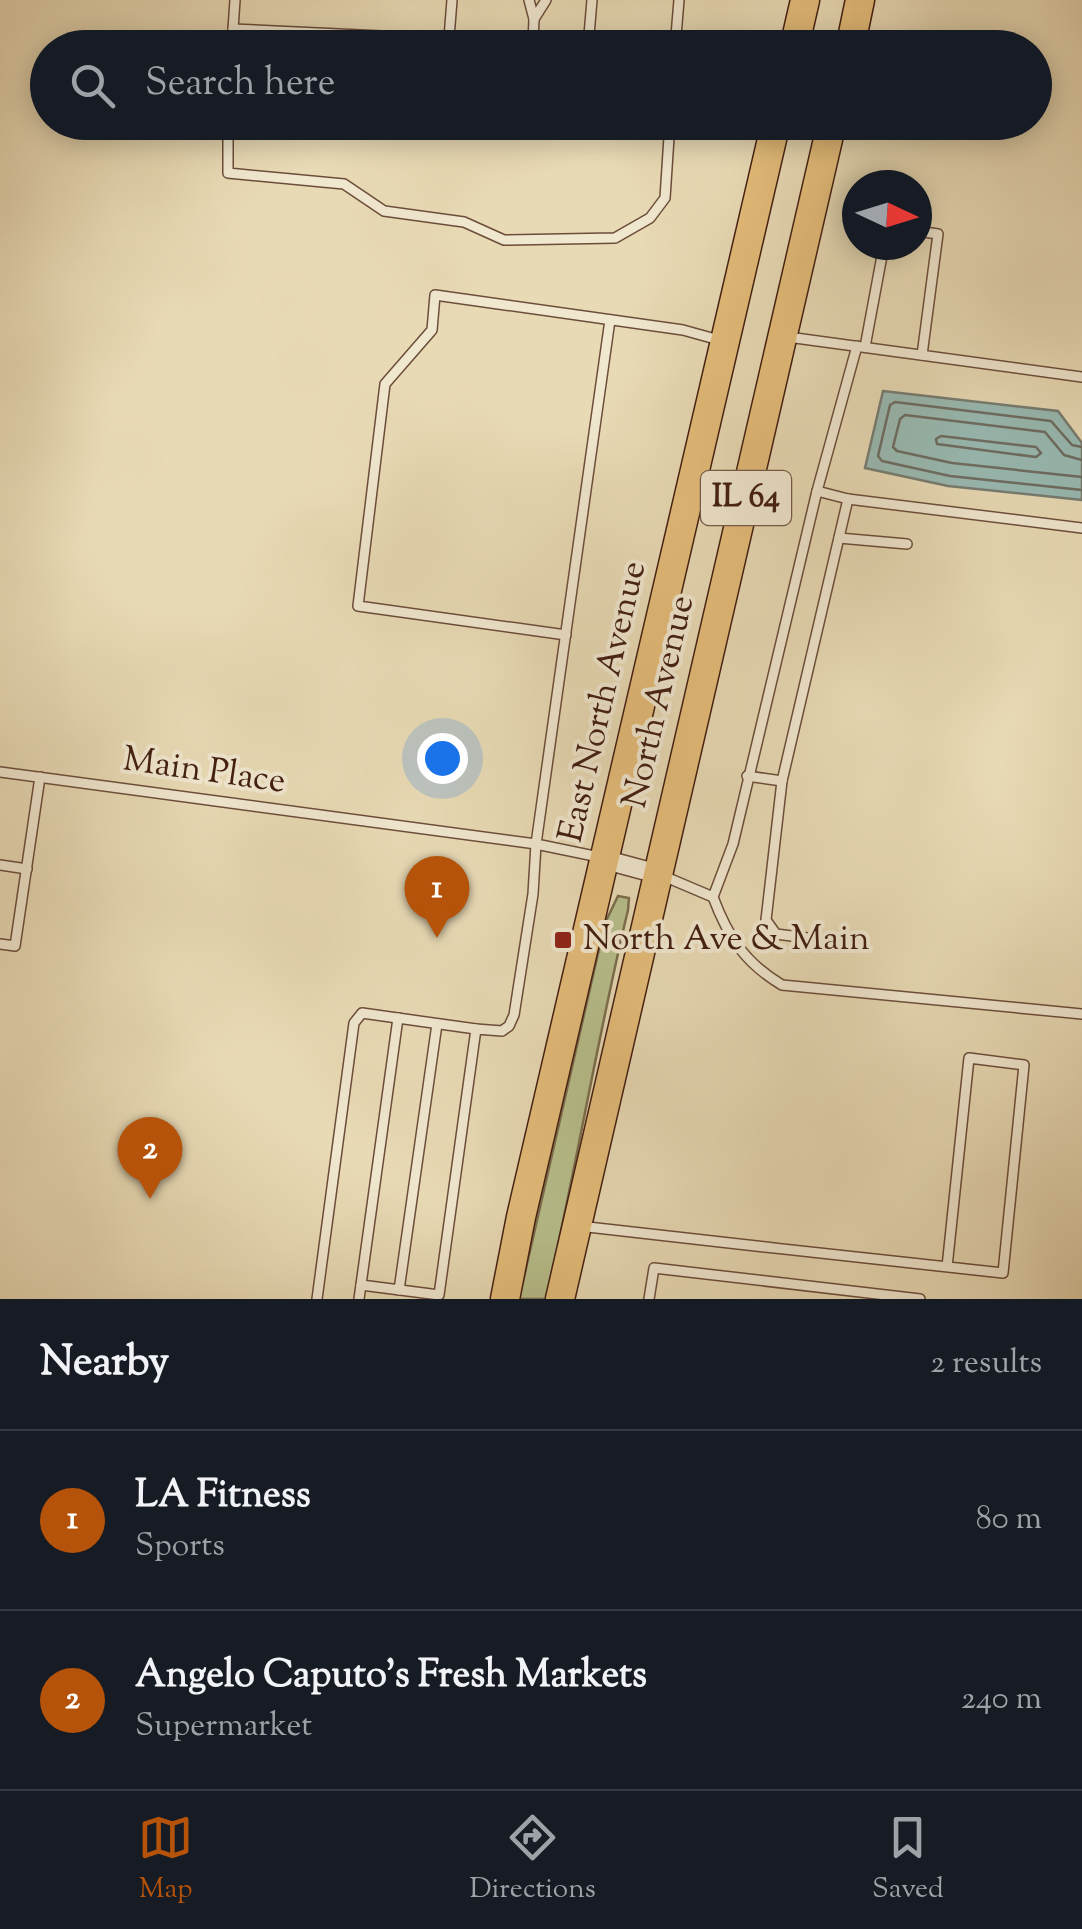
<!DOCTYPE html>
<html lang="en">
<head>
<meta charset="utf-8">
<style>
	body { margin:0; font-family:"Sorts Mill Goudy",serif; background:#20242c; color:#f1f3f6 }
	.compass { position:absolute; left:842px; top:170px; width:90px; height:90px; border-radius:50%; background:#171b24; box-shadow:0 5px 25px #0003; rotate:94deg }
	.you { position:absolute; left:442px; top:758px; width:35px; height:35px; margin:-25px; border:8px solid #fff; border-radius:50%; background:#1a73e8; box-shadow:0 0 0 15px #1a73e833 }
	.badge { display:grid; place-items:center; width:65px; height:65px; border-radius:50%; background:#b45309; color:#fff; font-size:32px; font-weight:700 }
	.pin { position:absolute; translate:-50% -82px; filter:drop-shadow(0 2px 5px #0008) }
	.pin::after { content:''; position:absolute; top:52px; width:35px; height:30px; background:inherit; clip-path:polygon(0 0,100% 0,50% 100%) }
	.list { margin:0; padding:0; list-style:none }
	h2 { display:flex; justify-content:space-between; align-items:center; height:130px; margin:0; padding:0 40px; font-size:42px }
	h2 small { font-size:32px; font-weight:400; color:#9ea1a6 }
	.list li { display:grid; grid-template-columns:65px 1fr auto; gap:30px; align-items:center; box-sizing:border-box; height:180px; padding:0 40px; border-top:2px solid #363941 }
	.list b { display:block; font-size:38px; white-space:nowrap }
	.list p { margin:0; font-size:32px; white-space:nowrap; color:#9ea1a6 }
	.list em { font-size:32px; font-style:normal; color:#9ea1a6 }
	.icon { flex:none; width:55px; height:55px; fill:none; stroke:currentColor; stroke-width:2; stroke-linecap:round; stroke-linejoin:round }
	.map { position:relative; flex:none; width:1082px; height:1299px; overflow:hidden }
	.search { position:absolute; background:#171b24; box-shadow:0 5px 25px #0003; left:30px; right:30px; top:30px; height:110px; display:flex; align-items:center; gap:25px; box-sizing:border-box; padding:0 35px; border-radius:55px; color:#9ea1a6; font-size:38px }
	.sheet { height:490px; background:#171b24 }
	nav { display:flex; justify-content:space-around; align-items:center; box-sizing:border-box; height:140px; border-top:2px solid #363941; background:#171b24; font-size:28px; color:#9ea1a6 }
	nav a { display:grid; justify-items:center; gap:5px }
	nav .on { color:#b45309 }
	.map>svg:first-child { display:block }
	.green { fill:#b7bf8c; stroke:#7c6e4e; stroke-width:2.5 }
	.water { fill:#98bab3; stroke:#767c72; stroke-width:2.5 }
	.lines { fill:none; stroke-linecap:round; stroke-linejoin:round }
	.shore { stroke:#6d6c62; stroke-width:2.5 }
	.lane-casing { stroke:#6c4d3a; stroke-width:12 }
	.street-casing { stroke:#6c4d3a; stroke-width:21 }
	.primary-casing { stroke:#421e11; stroke-width:31 }
	.lane { stroke:#f0e7cf; stroke-width:9 }
	.street { stroke:#f0e7cf; stroke-width:18 }
	.primary { stroke:#e4bd7a; stroke-width:28 }
	.poi-dot { fill:#8f2418; stroke:#f0e7cf; stroke-width:4 }
	.labels { text-anchor:middle; dominant-baseline:central; stroke-width:8; stroke-linejoin:round; paint-order:stroke }
	.shield { fill:#f0e7cf; stroke:#765a4a; stroke-width:2.5 }
	.shield-label { font-size:32px; font-weight:bold; fill:#421e11 }
	.street-label { font-size:35px; fill:#421e11; stroke:#f0e7cf }
	.poi-label { font-size:35px; fill:#421e11; stroke:#f0e7cf; text-anchor:start }
</style>
</head>
<body>
<div class="map">
<svg width="1082" height="1299" viewBox="0 0 1082 1299">
	<rect width="100%" height="100%" fill="#e8dab5"/>
	<filter id="stains"><feTurbulence type="fractalNoise" baseFrequency=".002" numOctaves="4"/><feColorMatrix values="0 0 0 0 .2 0 0 0 0 .09 0 0 0 0 .02 0 0 0 .5 -.17"/></filter>
	<radialGradient id="worn" r=".72"><stop offset=".6" stop-color="#630" stop-opacity="0"/><stop offset="1" stop-color="#630" stop-opacity=".3"/></radialGradient>
	<path class="green" d="M618,896L629,898L628,910C597,1039 576,1170 546,1299H519L605,923Z"/>
	<polygon class="water" points="883,391 1058,411 1082,443 1082,500 948,486 865,468"/>
	<g class="lines">
		<g class="shore">
			<polygon points="941,436 1036,447 1041,453 1036,457 937,444 936,439"/>
			<polyline points="1082,447 1072,445 1051,421 895,402 890,405 878,456 882,461 950,476 1082,490"/>
			<polyline points="1082,460 1064,455 1045,432 905,415 900,419 893,447 897,451 952,463 1082,477"/>
		</g>
		<g class="lane-casing">
			<g id="lane">
				<polyline points="529,0 534,19 546,0"/>
				<polyline points="534,19 533,43 595,48"/>
				<polyline points="233,29 235,0"/>
				<polyline points="449,38 452,0"/>
				<polyline points="588,47 592,0"/>
				<polyline points="232,48 233,29 533,43"/>
				<polyline points="675,48 679,0"/>
				<polyline points="228,122 228,173 344,184 384,211 464,222 504,240 615,238 650,218 665,198 670,122"/>
				<polyline points="917,231 938,234 922,355"/>
				<polyline points="788,337 1082,377"/>
				<polyline points="857,346 817,491 848,499 1082,528"/>
				<polyline points="865,347 884,245"/>
				<polyline points="839,538 907,544"/>
				<polyline points="566,635 358,606 385,384 432,330 435,295 683,330 719,340"/>
				<polyline points="0,772 536,844 599,857"/>
				<polyline points="747,776 782,781"/>
				<polyline points="0,865 27,869"/>
				<path d="M661,875L713,897C728,937 745,963 782,985L1082,1014"/>
				<polyline points="713,897 733,844 817,491"/>
				<polyline points="839,942 776,934 766,920 782,781 848,499"/>
				<polyline points="0,944 15,946 40,777"/>
				<path d="M579,1226C720,1242 862,1258 1003,1273L1024,1065L969,1058L947,1267"/>
				<polyline points="361,1285 439,1295 476,1029 502,1031 509,1026 514,1015 533,894 536,844 610,320"/>
				<polyline points="399,1290 437,1024"/>
				<polyline points="317,1299 354,1023 362,1013 476,1029"/>
				<polyline points="359,1299 398,1018"/>
				<polyline points="649,1299 654,1268 920,1299"/>
			</g>
		</g>
		<g class="street-casing">
			<polyline id="street" points="606,860 658,874"/>
		</g>
		<g class="primary-casing">
			<g id="primary">
				<polyline points="794,48 805,0"/>
				<polyline points="850,48 860,0"/>
				<polyline points="505,1299 521,1217 776,122"/>
				<polyline points="560,1299 832,122"/>
			</g>
		</g>
		<use href="#lane" class="lane"/>
		<use href="#street" class="street"/>
		<use href="#primary" class="primary"/>
	</g>
	<rect class="poi-dot" x="553" y="930" width="20" height="20" rx="5"/>
	<g class="labels">
		<rect class="shield" x="701" y="471" width="90" height="54" rx="8"/>
		<g class="shield-label">
			<text x="746" y="498">IL 64</text>
		</g>
		<g class="street-label">
			<text transform="translate(604 702) rotate(-77)">East North Avenue</text>
			<text transform="translate(660 702) rotate(-77)">North Avenue</text>
			<text transform="translate(204 772) rotate(8)">Main Place</text>
		</g>
		<g class="poi-label">
			<text x="583" y="940">North Ave &amp; Main</text>
		</g>
	</g>
	<rect width="100%" height="100%" filter="url(#stains)"/>
	<rect width="100%" height="100%" fill="url(#worn)"/>
</svg>
<svg class="compass" viewBox="-18 -18 36 36"><path d="M0-13l5 13h-10z" fill="#e53935"/><path d="M0 13l5-13h-10z" fill="#9ea1a6"/></svg>
<div class="you"></div>
<div class="pin badge" style="left:437px;top:938px">1</div>
<div class="pin badge" style="left:150px;top:1199px">2</div>
<div class="search"><svg class="icon" aria-label="search" viewBox="0 0 24 24"><circle cx="10" cy="10" r="6"/><path d="M15 15l6 6"/></svg>Search here</div>
</div>
<section class="sheet">
<h2>Nearby<small>2 results</small></h2>
<ul class="list">
<li><span class="badge">1</span><div><b>LA Fitness</b><p>Sports</p></div><em>80 m</em></li>
<li><span class="badge">2</span><div><b>Angelo Caputo's Fresh Markets</b><p>Supermarket</p></div><em>240 m</em></li>
</ul>
</section>
<nav>
<a class="on"><svg class="icon" aria-label="map" viewBox="0 0 24 24"><path d="M3 6l6-2 6 2 6-2v14l-6 2-6-2-6 2zM9 4v14M15 6v14"/></svg>Map</a>
<a><svg class="icon" aria-label="directions" viewBox="0 0 24 24"><path d="M12 3l9 9-9 9-9-9zM9 14v-3h6M13 9l2 2-2 2"/></svg>Directions</a>
<a><svg class="icon" aria-label="saved" viewBox="0 0 24 24"><path d="M7 4h10v16l-5-4-5 4z"/></svg>Saved</a>
</nav>
</body>
</html>
